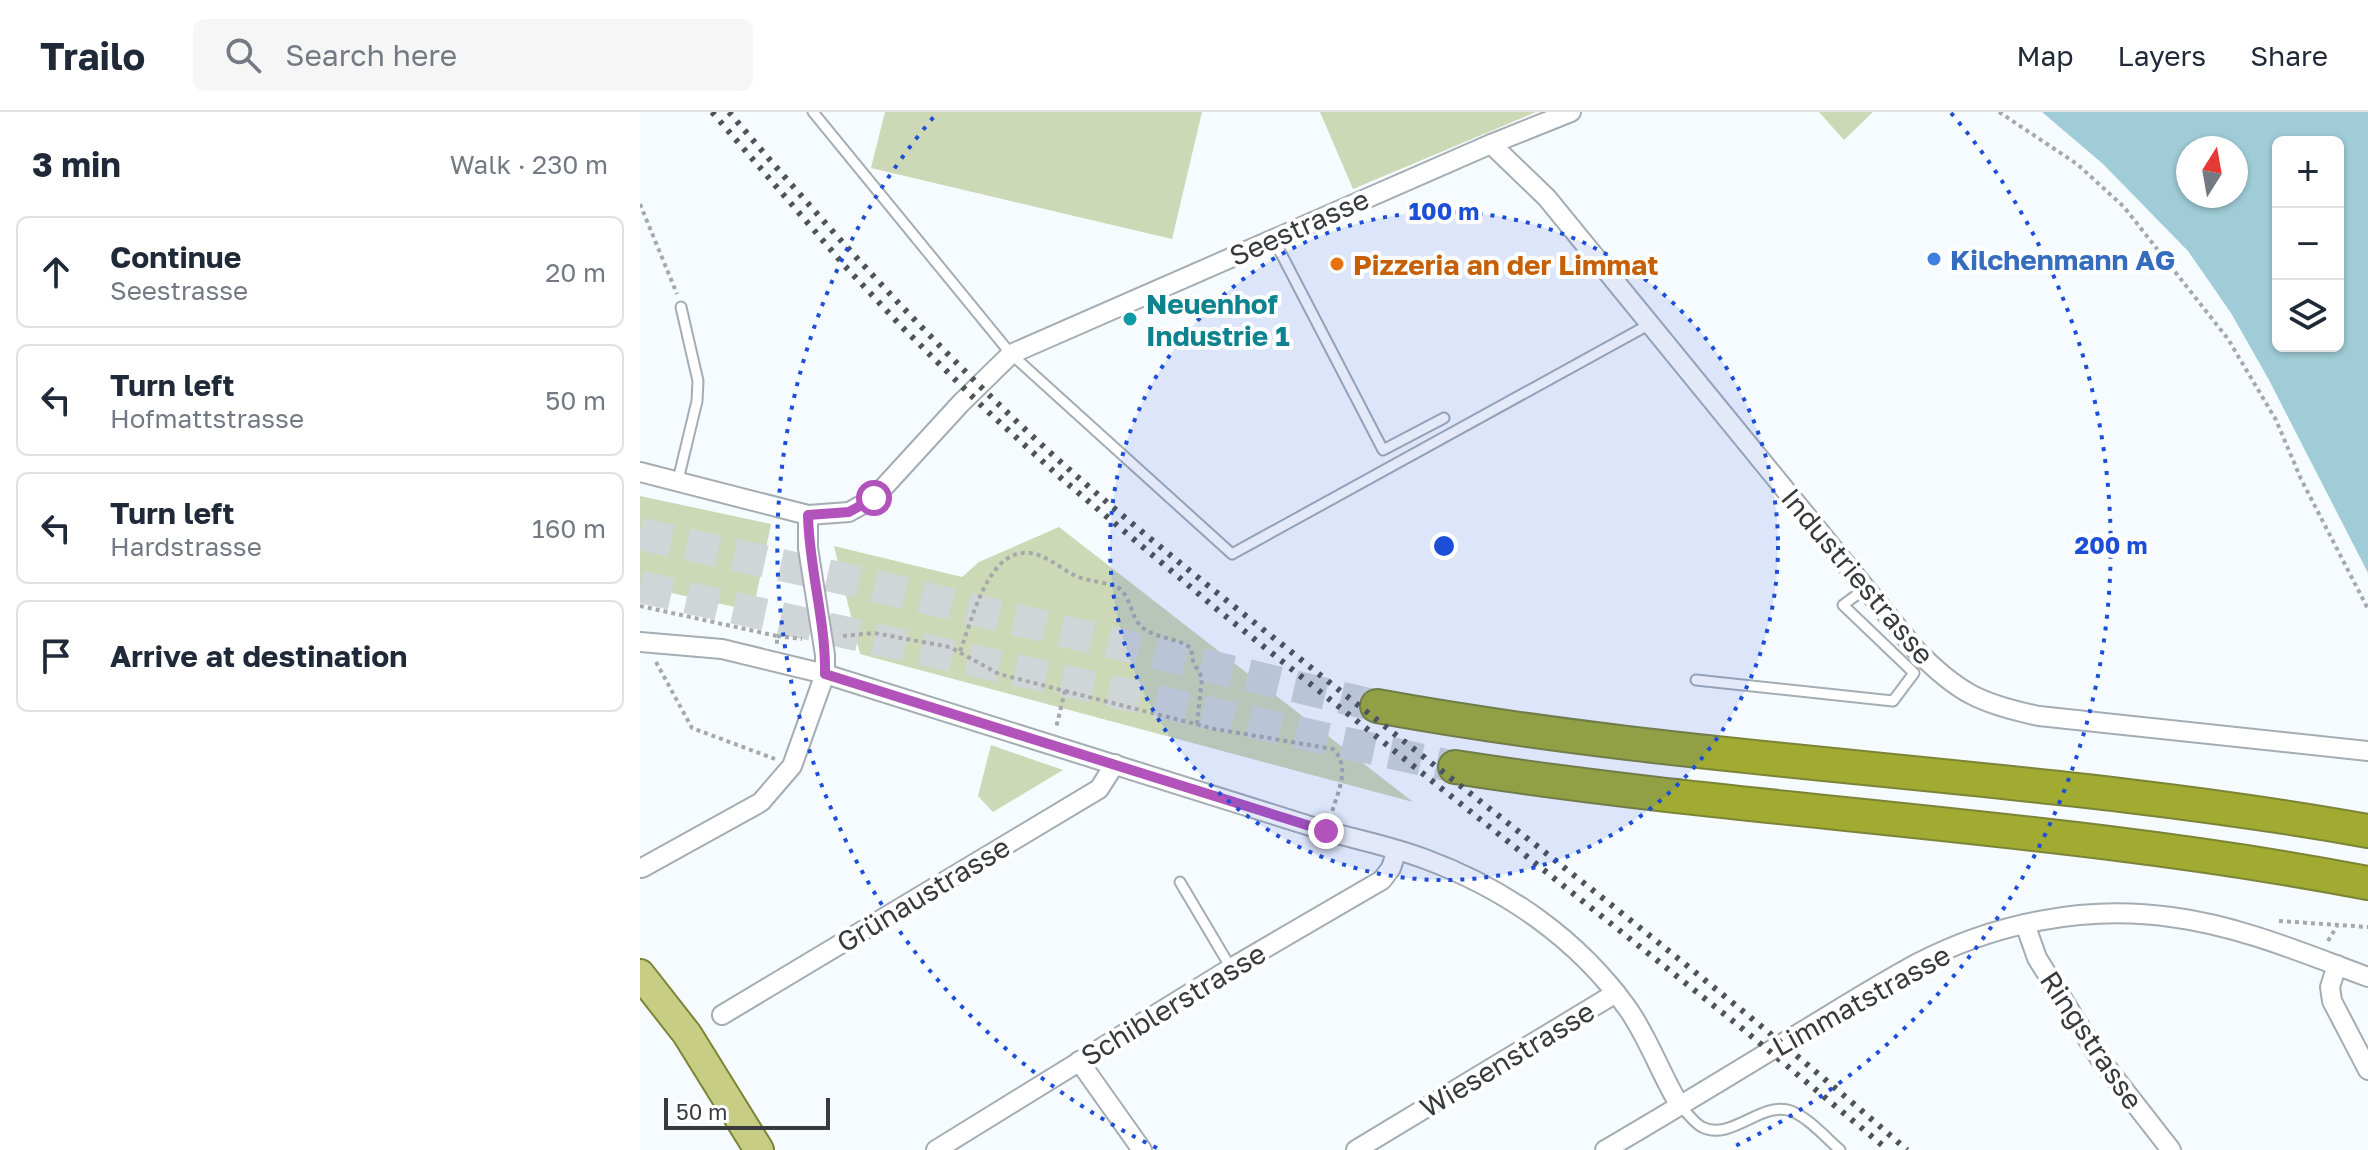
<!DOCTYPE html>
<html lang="en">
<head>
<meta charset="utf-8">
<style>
	body { margin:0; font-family:"Golos Text",sans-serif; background:#f6f6f7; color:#1f2937 }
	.controls { position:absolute; right:24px; top:24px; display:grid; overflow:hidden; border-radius:12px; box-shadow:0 2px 6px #0004 }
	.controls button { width:72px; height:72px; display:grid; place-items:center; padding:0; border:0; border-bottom:2px solid #e0e1e3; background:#fff; color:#1f2937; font:40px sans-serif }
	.compass { position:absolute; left:1536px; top:24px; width:72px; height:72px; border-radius:50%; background:#fff; box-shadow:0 2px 6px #0004; rotate:11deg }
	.scale { position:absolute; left:24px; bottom:20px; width:166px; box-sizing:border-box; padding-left:8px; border:4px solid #383b3e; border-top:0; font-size:22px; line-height:28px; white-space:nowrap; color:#383b3e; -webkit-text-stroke:6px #fff; paint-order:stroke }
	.stop { position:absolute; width:24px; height:24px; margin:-18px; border:6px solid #b252bb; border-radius:50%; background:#fff }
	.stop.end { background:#b252bb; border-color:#fff; box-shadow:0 2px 8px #0008 }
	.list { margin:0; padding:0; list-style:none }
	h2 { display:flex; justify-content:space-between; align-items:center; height:104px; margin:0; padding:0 32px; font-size:34px }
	h2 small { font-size:26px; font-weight:400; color:#747a83 }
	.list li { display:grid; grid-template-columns:52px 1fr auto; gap:24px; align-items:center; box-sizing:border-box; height:112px; margin:0 16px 16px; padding:0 16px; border:2px solid #e0e1e3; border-radius:12px }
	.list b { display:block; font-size:30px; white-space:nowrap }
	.list p { margin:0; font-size:26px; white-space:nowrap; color:#747a83 }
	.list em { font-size:26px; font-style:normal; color:#747a83 }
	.icon { flex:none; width:44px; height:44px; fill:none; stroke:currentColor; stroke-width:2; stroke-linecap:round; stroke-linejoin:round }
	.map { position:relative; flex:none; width:1728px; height:1038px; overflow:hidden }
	header { display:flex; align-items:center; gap:48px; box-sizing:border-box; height:112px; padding:0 40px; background:#fff; border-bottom:2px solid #e0e1e3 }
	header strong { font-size:38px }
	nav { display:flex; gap:44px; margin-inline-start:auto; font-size:28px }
	.search { width:560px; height:72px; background:#f6f6f7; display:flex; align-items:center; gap:20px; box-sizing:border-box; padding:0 28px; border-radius:12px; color:#747a83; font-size:30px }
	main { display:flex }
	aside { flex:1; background:#fff }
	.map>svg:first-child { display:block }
	.green { fill:#ccd8b6 }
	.water { fill:#9fccd6; fill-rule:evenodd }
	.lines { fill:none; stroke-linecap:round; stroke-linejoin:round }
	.motorway-tunnel { stroke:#d0d5d8; stroke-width:32; stroke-dasharray:32 16; stroke-linecap:butt }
	.service-casing { stroke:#a4adb3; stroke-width:13 }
	.minor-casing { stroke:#a4adb3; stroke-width:22 }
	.primary-casing { stroke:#7c8436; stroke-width:32 }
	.motorway-casing { stroke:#7c8436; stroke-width:36 }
	.path { stroke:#a5a9ac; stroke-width:4; stroke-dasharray:4 4; stroke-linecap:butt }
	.service { stroke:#fff; stroke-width:9 }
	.minor { stroke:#fff; stroke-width:18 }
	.primary { stroke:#c7cd84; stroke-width:28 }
	.motorway { stroke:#a1ab32; stroke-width:32 }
	.rail { stroke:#505356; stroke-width:6; stroke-dasharray:4 8; stroke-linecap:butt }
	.route { stroke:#b252bb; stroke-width:10 }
	.ring { fill:none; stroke:#1d4ed8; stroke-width:4; stroke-dasharray:4 8 }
	.shop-dot { fill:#3f7fe0; stroke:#fff; stroke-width:3 }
	.food-dot { fill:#e8710a; stroke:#fff; stroke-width:3 }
	.culture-dot { fill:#0f9aa8; stroke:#fff; stroke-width:3 }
	.labels { text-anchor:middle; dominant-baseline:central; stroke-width:8; stroke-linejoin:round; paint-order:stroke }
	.street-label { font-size:28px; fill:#383b3e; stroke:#fff }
	.shop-label { font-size:28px; font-weight:bold; fill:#366cbe; stroke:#fff; text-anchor:start }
	.food-label { font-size:28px; font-weight:bold; fill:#c56008; stroke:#fff; text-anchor:start }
	.culture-label { font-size:28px; font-weight:bold; fill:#0d838f; stroke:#fff; text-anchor:start }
	.centre { fill:#1d4ed8; stroke:#fff; stroke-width:4 }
	.ring-label { font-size:24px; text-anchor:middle; font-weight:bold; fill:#1d4ed8; stroke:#fff; stroke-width:8; stroke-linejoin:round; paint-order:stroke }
</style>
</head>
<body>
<header>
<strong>Trailo</strong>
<div class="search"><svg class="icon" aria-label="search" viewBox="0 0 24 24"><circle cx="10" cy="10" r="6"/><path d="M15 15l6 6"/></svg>Search here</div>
<nav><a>Map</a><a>Layers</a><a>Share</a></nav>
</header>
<main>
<aside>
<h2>3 min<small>Walk · 230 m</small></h2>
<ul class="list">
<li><svg class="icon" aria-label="ahead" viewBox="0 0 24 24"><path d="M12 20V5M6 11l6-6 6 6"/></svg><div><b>Continue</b><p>Seestrasse</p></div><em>20 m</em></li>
<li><svg class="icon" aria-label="left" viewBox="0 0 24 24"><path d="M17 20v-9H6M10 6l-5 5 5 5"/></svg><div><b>Turn left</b><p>Hofmattstrasse</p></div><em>50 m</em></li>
<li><svg class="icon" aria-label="left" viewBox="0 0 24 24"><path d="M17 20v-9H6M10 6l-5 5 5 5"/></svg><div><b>Turn left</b><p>Hardstrasse</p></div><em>160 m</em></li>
<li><svg class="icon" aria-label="arrive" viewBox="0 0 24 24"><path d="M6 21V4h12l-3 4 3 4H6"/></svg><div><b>Arrive at destination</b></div></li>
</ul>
</aside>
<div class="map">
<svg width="1728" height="1038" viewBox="0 0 1728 1038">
	<rect width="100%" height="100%" fill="#f6fbff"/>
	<g class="green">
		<polygon points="245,0 562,0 532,127 231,56"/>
		<polygon points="680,0 896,0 713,77"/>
		<polygon points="1179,0 1233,0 1204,28"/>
		<polygon points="0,384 131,412 113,499 0,474"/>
		<polygon points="419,415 773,690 220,542 194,434 322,465 339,450"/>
		<polygon points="351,633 423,658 353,700 338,684"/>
	</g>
	<path class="water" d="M1402,0H1728V461L1629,268L1591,201L1548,139L1463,52ZM1638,30H1698V234H1638ZM1548,36H1596V84H1548Z"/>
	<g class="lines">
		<g class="motorway-tunnel">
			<polyline points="0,422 214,469 737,594"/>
			<polyline points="0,475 815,655"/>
		</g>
		<g class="service-casing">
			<g id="service">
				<polyline points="173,0 371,242 592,442 1010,212"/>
				<polyline points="633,126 743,338 804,306"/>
				<polyline points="38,368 57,289 58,269 41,195"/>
				<polyline points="1056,568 1253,589 1274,561 1203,493 1226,476"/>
				<polyline points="540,770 591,856"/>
				<path d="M1040,994C1047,1000 1054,1011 1062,1015C1091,1030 1122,988 1151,999C1169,1006 1186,1026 1200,1038"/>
			</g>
		</g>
		<g class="minor-casing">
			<g id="minor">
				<path d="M851,32L907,86L1276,538C1318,581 1341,592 1399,604L1728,639"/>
				<polyline points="0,360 168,403 209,400 234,386 321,291 371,242 851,32 931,0"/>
				<path d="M0,530L82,537L185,562L686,719C719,728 753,735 785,747C866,777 938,827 988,897C1009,927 1021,963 1040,994"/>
				<polyline points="2,756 121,690 152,654 185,562 185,543 168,436 168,403"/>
				<polyline points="1385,812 1397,846 1460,947 1531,1038"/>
				<polyline points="1697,853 1690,875 1692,889 1728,958"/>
				<polyline points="82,903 459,677 475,652"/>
				<polyline points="439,949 502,1038"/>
				<polyline points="296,1038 591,856 742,768 751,756 757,738"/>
				<polyline points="716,1038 976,881"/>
				<path d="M965,1038C1032,999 1097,959 1163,919C1201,896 1239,872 1278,851C1355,811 1445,793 1531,805C1600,814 1663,841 1728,865"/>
			</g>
		</g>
		<g class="primary-casing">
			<polyline id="primary" points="0,862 47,922 119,1038"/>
		</g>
		<g class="motorway-casing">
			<g id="motorway">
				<path d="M737,594C1065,654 1400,660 1728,719"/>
				<path d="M815,655C1118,702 1426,713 1728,771"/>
			</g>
		</g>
		<g class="path">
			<polyline points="1359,0 1437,52 1484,95 1588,227 1636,308 1661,367 1728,497"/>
			<polyline points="0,92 37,182"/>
			<polyline points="0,494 137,524 137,533"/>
			<polyline points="137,524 162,527"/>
			<polyline points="203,524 234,521 310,535 359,562 425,579 416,616"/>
			<path d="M320,539C332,510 347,436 390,441C406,443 420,456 434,463C447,470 472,470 480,477C493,488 490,509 506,518C520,527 537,526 551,536L553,549L562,566L557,612"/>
			<polyline points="16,550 52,616 135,647"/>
			<path d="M425,579L575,617L693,637C711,655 698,679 692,700"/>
			<polyline points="1639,809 1728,815"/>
			<polyline points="1688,829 1697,814"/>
		</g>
		<use href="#service" class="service"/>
		<use href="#minor" class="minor"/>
		<use href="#primary" class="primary"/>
		<use href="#motorway" class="motorway"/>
		<g class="rail">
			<polyline points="72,0 204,153 261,214 345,297 422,367 579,499 1098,913 1248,1038"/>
			<path d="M89,0C188,117 290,230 403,334C494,417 593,493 689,570C883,724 1081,875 1267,1038"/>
		</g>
	</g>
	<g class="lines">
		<path class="route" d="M234,386L209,400L168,403C169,457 186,509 185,562L686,719"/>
	</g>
	<circle cx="804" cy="434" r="334" fill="#1d4ed8" fill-opacity=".12"/>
	<g class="ring">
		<circle cx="804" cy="434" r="334"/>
		<path d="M517 1036A667 667 0 0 1 297 1M1311 1A667 667 0 0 1 1091 1036"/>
	</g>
	<circle class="shop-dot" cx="1294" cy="147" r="8"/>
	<circle class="food-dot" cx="697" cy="152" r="8"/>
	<circle class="culture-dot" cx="490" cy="207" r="8"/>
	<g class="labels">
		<g class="street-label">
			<text transform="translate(659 115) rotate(-24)">Seestrasse</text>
			<text transform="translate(1218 464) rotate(50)">Industriestrasse</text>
			<text transform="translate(283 782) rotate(-31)">Grünaustrasse</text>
			<text transform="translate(1221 888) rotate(-29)">Limmatstrasse</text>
			<text transform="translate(533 892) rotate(-31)">Schiblerstrasse</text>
			<text transform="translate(1452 928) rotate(56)">Ringstrasse</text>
			<text transform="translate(867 947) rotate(-31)">Wiesenstrasse</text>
		</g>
		<g class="shop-label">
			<text x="1310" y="147">Kilchenmann AG</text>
		</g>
		<g class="food-label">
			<text x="713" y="152">Pizzeria an der Limmat</text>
		</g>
		<g class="culture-label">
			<text x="506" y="191">Neuenhof<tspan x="506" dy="32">Industrie 1</tspan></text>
		</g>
	</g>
	<circle cx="804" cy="434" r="12" class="centre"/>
	<g class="ring-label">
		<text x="804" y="108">100 m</text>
		<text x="1471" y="442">200 m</text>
	</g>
</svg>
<div class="controls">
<button>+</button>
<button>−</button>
<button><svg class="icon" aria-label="layers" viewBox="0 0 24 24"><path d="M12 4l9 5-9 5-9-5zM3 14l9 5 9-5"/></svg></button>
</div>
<svg class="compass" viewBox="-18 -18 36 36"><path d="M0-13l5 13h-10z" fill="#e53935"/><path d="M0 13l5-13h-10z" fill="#747a83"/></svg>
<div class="scale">50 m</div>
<div class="stop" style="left:234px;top:386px"></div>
<div class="stop end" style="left:686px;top:719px"></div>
</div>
</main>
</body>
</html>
